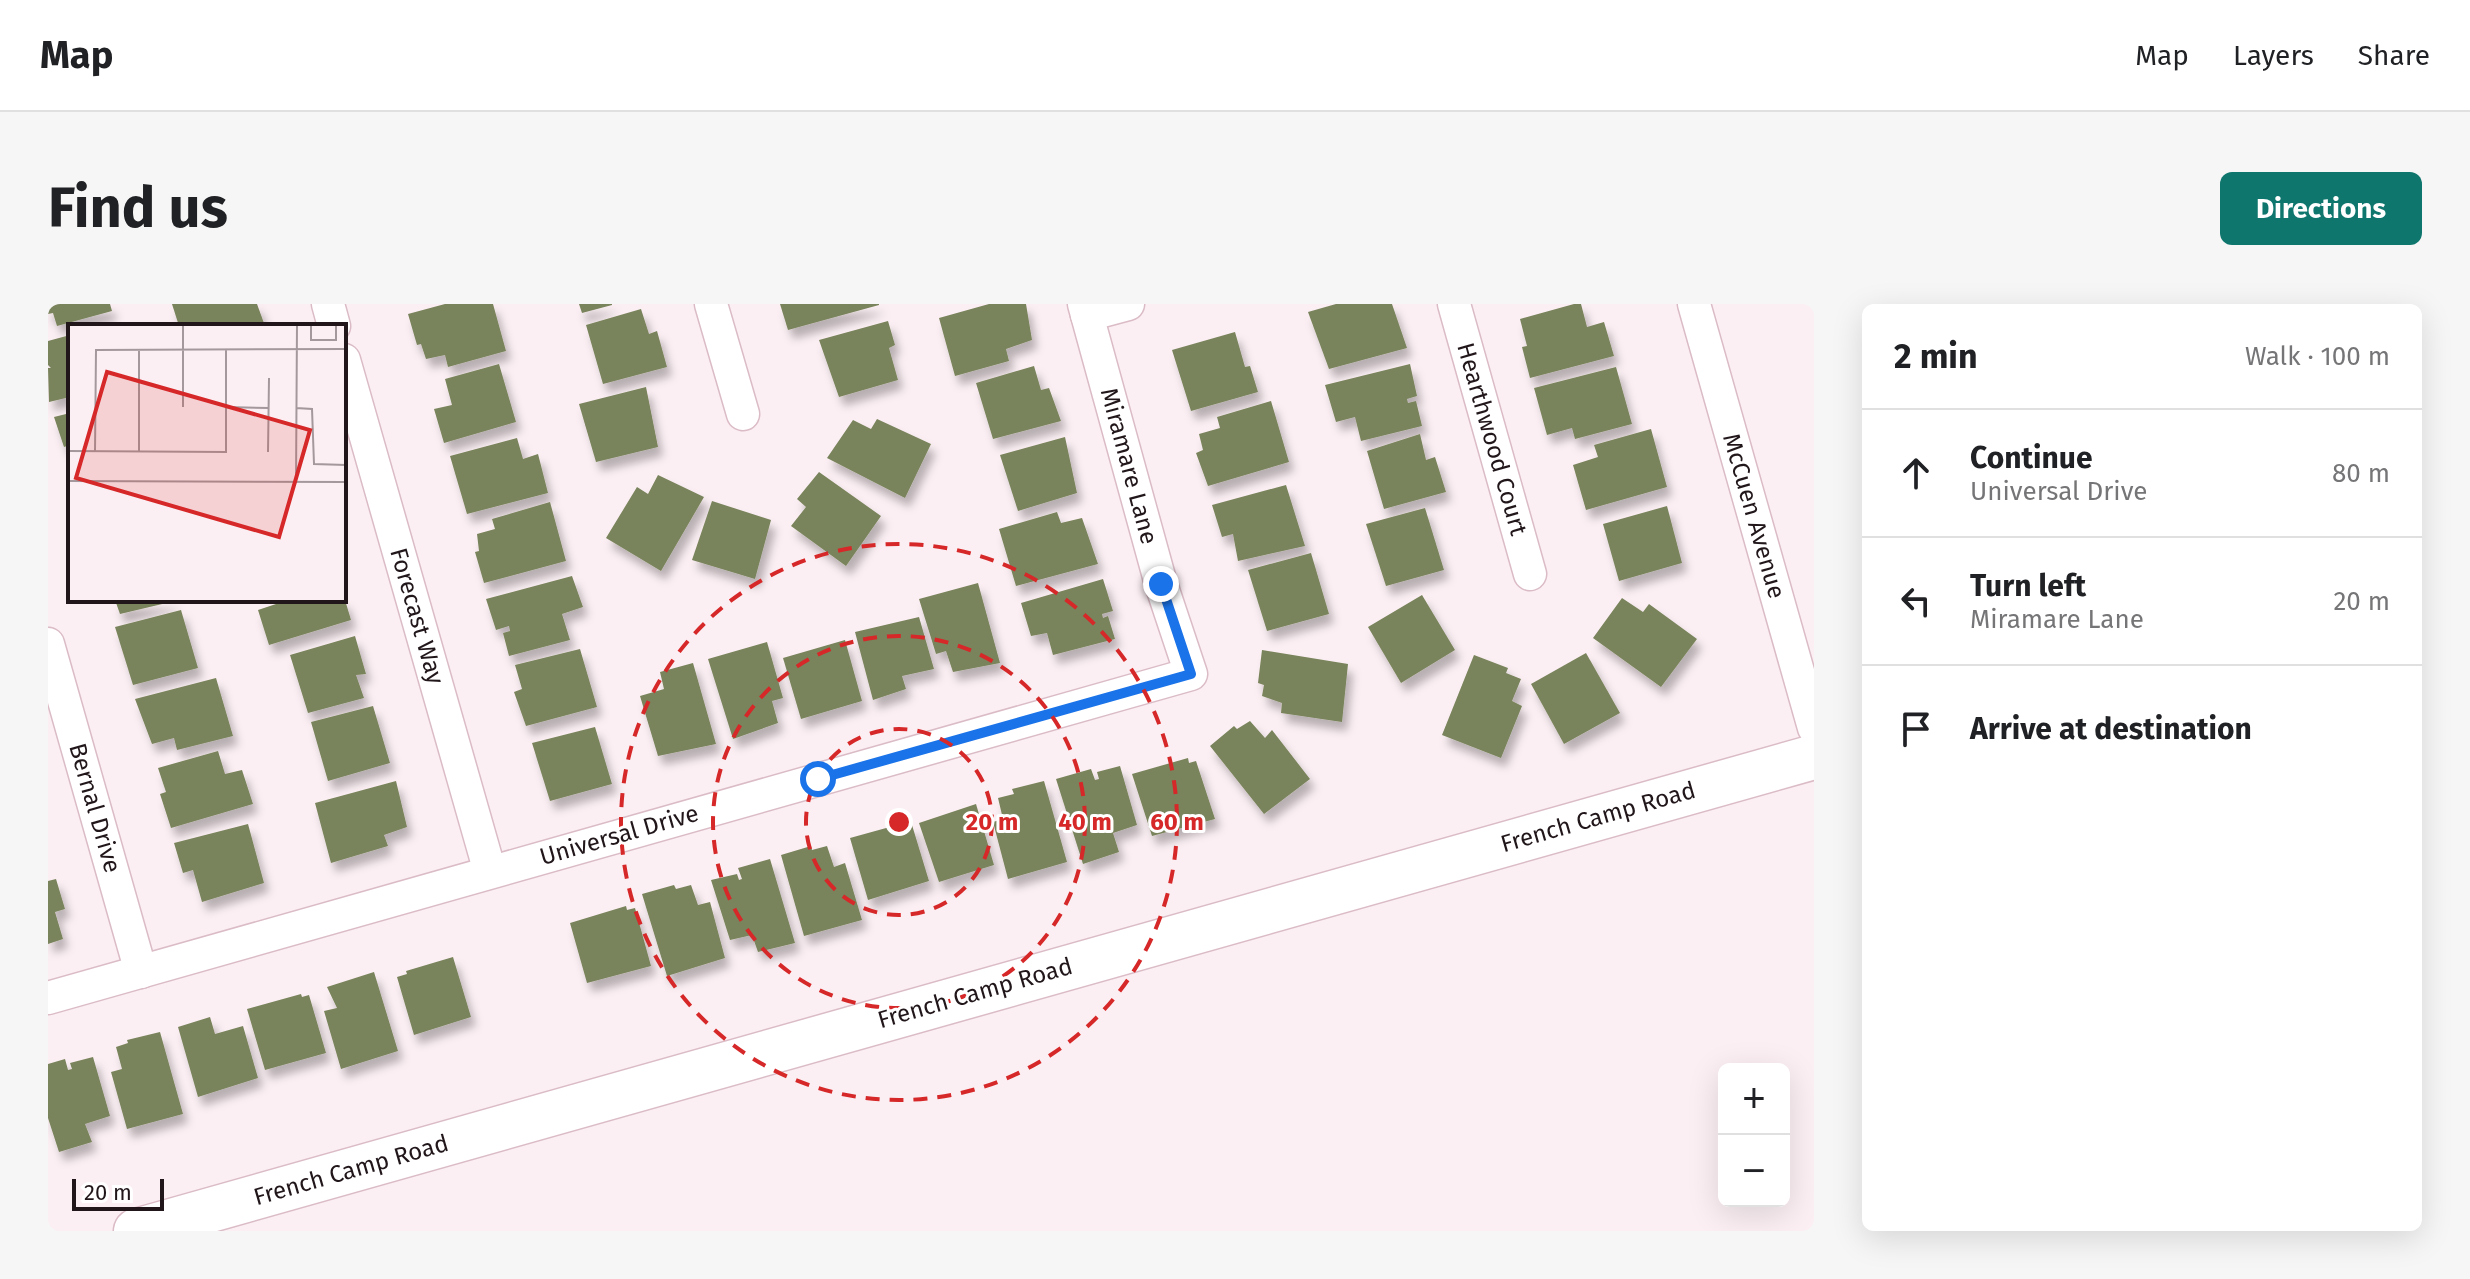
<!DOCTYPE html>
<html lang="en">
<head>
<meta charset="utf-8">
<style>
	body { margin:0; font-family:"Fira Sans",sans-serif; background:#f6f6f6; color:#202124 }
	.controls { position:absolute; right:24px; bottom:24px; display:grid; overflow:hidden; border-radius:12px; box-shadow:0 8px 32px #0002 }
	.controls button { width:72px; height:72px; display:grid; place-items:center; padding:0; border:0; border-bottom:2px solid #e0e0e0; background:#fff; color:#202124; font:40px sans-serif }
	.scale { position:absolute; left:24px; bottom:20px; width:92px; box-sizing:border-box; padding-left:8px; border:4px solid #21161a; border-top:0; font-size:22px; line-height:28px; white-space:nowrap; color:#21161a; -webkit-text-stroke:6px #fff; paint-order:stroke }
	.stop { position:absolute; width:24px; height:24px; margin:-18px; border:6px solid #1a73e8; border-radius:50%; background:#fff }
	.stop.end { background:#1a73e8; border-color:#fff; box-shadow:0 2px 8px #0008 }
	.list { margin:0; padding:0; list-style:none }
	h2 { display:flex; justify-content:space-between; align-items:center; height:104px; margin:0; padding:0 32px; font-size:34px }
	h2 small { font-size:26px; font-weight:400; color:#757577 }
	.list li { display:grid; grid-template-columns:52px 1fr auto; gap:24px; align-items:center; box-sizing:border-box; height:128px; padding:0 32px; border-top:2px solid #e0e0e0 }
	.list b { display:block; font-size:30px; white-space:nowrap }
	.list p { margin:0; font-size:26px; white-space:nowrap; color:#757577 }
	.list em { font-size:26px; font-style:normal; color:#757577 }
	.icon { flex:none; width:44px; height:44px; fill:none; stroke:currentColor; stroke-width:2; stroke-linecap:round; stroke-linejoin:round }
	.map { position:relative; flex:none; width:1766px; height:927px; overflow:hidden; border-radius:12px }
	header { display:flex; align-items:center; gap:48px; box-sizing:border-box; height:112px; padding:0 40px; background:#fff; border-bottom:2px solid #e0e0e0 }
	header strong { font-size:38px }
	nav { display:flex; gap:44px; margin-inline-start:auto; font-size:28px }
	.intro { display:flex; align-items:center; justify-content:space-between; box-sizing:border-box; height:192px; padding:0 48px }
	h1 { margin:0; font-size:56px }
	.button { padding:20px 36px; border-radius:12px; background:#0f766e; color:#fff; font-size:28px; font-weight:700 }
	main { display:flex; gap:48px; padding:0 48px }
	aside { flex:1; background:#fff; border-radius:12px; box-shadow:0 8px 32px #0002 }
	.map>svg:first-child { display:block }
	.building { fill:#79835b; filter:url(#shadow) }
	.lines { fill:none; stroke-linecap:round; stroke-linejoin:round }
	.street-casing { stroke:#dbbcc6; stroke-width:35 }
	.secondary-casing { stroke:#dbbcc6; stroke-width:47 }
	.street { stroke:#fff; stroke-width:32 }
	.secondary { stroke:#fff; stroke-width:44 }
	.route { stroke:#1a73e8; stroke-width:10 }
	.ring { fill:none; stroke:#d62828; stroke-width:4; stroke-dasharray:14 10 }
	.labels { text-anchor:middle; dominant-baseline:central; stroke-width:6; stroke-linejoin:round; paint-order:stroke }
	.street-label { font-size:24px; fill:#21161a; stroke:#fff }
	.inset-road { fill:none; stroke:#a4989c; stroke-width:2 }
	.view { fill:#d62828; fill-opacity:0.15; stroke:#d62828; stroke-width:4 }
	.inset-edge { fill:none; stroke:#21161a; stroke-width:4 }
	.centre { fill:#d62828; stroke:#fff; stroke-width:4 }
	.ring-label { font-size:24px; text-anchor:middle; font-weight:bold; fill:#d62828; stroke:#fff; stroke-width:6; stroke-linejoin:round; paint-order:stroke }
</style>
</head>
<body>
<header>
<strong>Map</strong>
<nav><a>Map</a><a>Layers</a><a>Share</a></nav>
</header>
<div class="intro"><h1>Find us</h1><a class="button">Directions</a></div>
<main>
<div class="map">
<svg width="1766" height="927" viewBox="0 0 1766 927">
	<defs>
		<filter id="shadow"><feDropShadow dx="5" dy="9" stdDeviation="4" flood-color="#0004"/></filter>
	</defs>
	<rect width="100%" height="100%" fill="#fbeff3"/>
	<g class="building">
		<polygon points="0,0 62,0 64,7 9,22 5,9 0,10"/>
		<polygon points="124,0 209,0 217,22 131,22"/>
		<polygon points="397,0 445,0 458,47 400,63 397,51 378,55 373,40 369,41 360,10"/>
		<polygon points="531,0 564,0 564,1 534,9"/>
		<polygon points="732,0 831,0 831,1 740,26"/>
		<polygon points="941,0 978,0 984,36 958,45 961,57 907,72 891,14"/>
		<polygon points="1288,0 1344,0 1359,44 1281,65 1260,8"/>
		<polygon points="1526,0 1533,0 1539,23 1556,18 1566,52 1482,74 1474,43 1479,42 1472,15"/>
		<polygon points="593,5 601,30 609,27 619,63 555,80 538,21"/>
		<polygon points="840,17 847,41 841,44 850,76 791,93 771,36"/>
		<polygon points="1187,28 1197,63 1202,62 1210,88 1143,107 1124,46"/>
		<polygon points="22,31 22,93 1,98 0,64 3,64 0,61 0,37"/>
		<polygon points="451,60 468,118 396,139 386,105 404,101 397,75"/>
		<polygon points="1362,60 1369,92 1359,95 1360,99 1368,97 1374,122 1313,137 1307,113 1288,118 1277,81"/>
		<polygon points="986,62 993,86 1001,84 1013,117 945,135 928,79"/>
		<polygon points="1568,63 1584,120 1527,135 1524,124 1499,131 1486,84"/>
		<polygon points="598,83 610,143 548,158 531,100"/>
		<polygon points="1223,97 1241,158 1160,182 1148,149 1155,146 1151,130 1172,124 1169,113"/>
		<polygon points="22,109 22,141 16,143 6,113"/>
		<polygon points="829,115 883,140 857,194 779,154 805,116 823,125"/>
		<polygon points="1603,125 1619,183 1538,206 1525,161 1550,153 1546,141"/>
		<polygon points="1372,130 1378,156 1387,153 1398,188 1336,205 1319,147"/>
		<polygon points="1017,133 1029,189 970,207 952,151"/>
		<polygon points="469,134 475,155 490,150 500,189 419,210 402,152"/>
		<polygon points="771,168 833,212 798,262 743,222 758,203 749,195"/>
		<polygon points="610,171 656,193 613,267 558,234 589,183 600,190"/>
		<polygon points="1238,181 1257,242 1190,257 1185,230 1174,233 1164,201"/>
		<polygon points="664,197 723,216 707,275 644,256"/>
		<polygon points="502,198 518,257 436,279 427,248 431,247 429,230 447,225 444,215"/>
		<polygon points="1619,202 1634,259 1571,277 1555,220"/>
		<polygon points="1377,204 1396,266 1338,282 1318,220"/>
		<polygon points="1009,208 1013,219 1034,214 1050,260 968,282 951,225"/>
		<polygon points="1263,249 1281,310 1219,327 1200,266"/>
		<polygon points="524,272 535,303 514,310 522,336 461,352 455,329 462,327 461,322 448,326 438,295"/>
		<polygon points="1055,275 1065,307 1054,310 1055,314 1060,312 1067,335 1005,351 999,329 983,332 973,299"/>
		<polygon points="930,279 952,359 905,368 898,347 888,350 871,295"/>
		<polygon points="1374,291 1407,346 1353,379 1320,323"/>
		<polygon points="1574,294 1595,308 1601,300 1649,335 1613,383 1545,334"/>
		<polygon points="67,296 127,296 127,297 72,310"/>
		<polygon points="227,296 297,296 303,316 221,341 210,306 228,300"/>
		<polygon points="133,306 150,364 85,381 67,323"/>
		<polygon points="871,313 886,365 854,372 858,385 825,396 807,328"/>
		<polygon points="307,332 318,370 308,371 316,394 260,409 242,351"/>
		<polygon points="797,336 814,397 753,415 735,354"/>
		<polygon points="719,338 735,394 724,397 730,419 685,435 660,355"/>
		<polygon points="532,345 549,403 478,422 466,388 474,385 467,361"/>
		<polygon points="1214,346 1300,360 1294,418 1233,409 1234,399 1214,392 1216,381 1210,379"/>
		<polygon points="1538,349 1572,409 1516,440 1483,380"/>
		<polygon points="1426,351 1460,364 1458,369 1473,375 1464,397 1474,402 1453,454 1394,431"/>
		<polygon points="645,359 668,440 610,452 592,392 616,385 612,368"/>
		<polygon points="168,374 185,432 129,446 126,434 104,440 87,395"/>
		<polygon points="325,402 342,459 280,477 263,418"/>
		<polygon points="1202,417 1217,434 1224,426 1262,475 1216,510 1162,442 1186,422 1189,425"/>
		<polygon points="547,423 564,480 502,497 484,439"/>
		<polygon points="170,447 177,470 194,466 205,500 123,524 112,490 118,488 110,464"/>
		<polygon points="1140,454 1141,459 1148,457 1167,515 1104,532 1084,470"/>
		<polygon points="1072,462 1089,521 1065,529 1071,548 1035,560 1008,475 1043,465 1047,476 1051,475 1049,468"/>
		<polygon points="348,477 359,523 336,531 340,542 283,559 267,499"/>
		<polygon points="996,477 1019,558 960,575 945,518 955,515 950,494 966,490 964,485"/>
		<polygon points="928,500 946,561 891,578 871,519"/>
		<polygon points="200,520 216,579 154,598 145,566 135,569 126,539"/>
		<polygon points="849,521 851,525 864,521 881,577 820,596 802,534"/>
		<polygon points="763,542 764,546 779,542 786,563 797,559 814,616 756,632 733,551"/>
		<polygon points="722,555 747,639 710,648 704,631 682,636 663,576 689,570 691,576 694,575 690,564"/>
		<polygon points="8,575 17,605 7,608 15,635 0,640 0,577"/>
		<polygon points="626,581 628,585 643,581 650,601 662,598 677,654 619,672 594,590"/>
		<polygon points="578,602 579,606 587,604 603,662 539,679 522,619"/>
		<polygon points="405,653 423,713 366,731 349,673 359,670 358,667"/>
		<polygon points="326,668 350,747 293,765 276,707 289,704 279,683"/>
		<polygon points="253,690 254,693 261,691 278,749 217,766 199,705"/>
		<polygon points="162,713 167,730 195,722 210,774 150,793 130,723"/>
		<polygon points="112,728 135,810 79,825 63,768 74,765 68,743 80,739 79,736"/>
		<polygon points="45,753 62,812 37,820 44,838 11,848 0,814 0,760 17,755 20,766 24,765 22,759"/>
	</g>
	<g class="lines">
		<g class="street-casing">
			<g id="street">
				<polyline points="280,0 286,22"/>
				<polyline points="663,0 695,110"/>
				<polyline points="1406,0 1482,270"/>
				<polyline points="1646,0 1766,424"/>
				<polyline points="1039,11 1080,0"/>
				<polyline points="296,56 442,568"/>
				<polyline points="0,340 93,668"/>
				<polyline points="0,694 1143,370 1113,280 1036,0"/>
			</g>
		</g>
		<g class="secondary-casing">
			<polyline id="secondary" points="88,927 1766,453"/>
		</g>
		<use href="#street" class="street"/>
		<use href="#secondary" class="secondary"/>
	</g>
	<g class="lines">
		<polyline class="route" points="770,475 1143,370 1113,280"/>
	</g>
	<g class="ring">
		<circle cx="851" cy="518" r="93"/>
		<circle cx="851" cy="518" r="186"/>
		<circle cx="851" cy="518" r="278"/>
	</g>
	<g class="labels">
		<g class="street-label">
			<text transform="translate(1444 135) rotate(74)">Hearthwood Court</text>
			<text transform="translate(1081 162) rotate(75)">Miramare Lane</text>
			<text transform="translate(1706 212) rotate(74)">McCuen Avenue</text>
			<text transform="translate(369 312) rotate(74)">Forecast Way</text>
			<text transform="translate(47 504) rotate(74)">Bernal Drive</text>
			<text transform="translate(1550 513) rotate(-16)">French Camp Road</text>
			<text transform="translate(571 531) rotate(-16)">Universal Drive</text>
			<text transform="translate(927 689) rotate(-16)">French Camp Road</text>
			<text transform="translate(303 866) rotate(-16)">French Camp Road</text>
		</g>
	</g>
	<g transform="translate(20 20)">
		<rect width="278" height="278" fill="#fbeff3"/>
		<path class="inset-road" d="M115,0V83M243,0V16H268V1H278M158,83L201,84M228,84L244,85L246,140L278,141M0,127L158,128V26M27,128L28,26L278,25M71,128V26M200,128L201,54M0,157L278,158M228,158L229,0"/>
		<path class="view" d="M39,48L242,106L211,213L8,154Z"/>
		<rect width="278" height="278" class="inset-edge"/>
	</g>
	<circle cx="851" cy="518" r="12" class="centre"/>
	<g class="ring-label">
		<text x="944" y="526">20 m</text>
		<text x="1037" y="526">40 m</text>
		<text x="1129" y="526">60 m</text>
	</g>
</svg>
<div class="controls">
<button>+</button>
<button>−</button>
</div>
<div class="scale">20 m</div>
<div class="stop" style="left:770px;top:475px"></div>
<div class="stop end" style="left:1113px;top:280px"></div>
</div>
<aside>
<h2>2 min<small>Walk · 100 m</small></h2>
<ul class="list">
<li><svg class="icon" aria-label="ahead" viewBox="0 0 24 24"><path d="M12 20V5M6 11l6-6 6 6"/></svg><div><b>Continue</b><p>Universal Drive</p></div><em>80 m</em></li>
<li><svg class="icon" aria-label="left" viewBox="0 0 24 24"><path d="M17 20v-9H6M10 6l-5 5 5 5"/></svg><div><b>Turn left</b><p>Miramare Lane</p></div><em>20 m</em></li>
<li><svg class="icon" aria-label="arrive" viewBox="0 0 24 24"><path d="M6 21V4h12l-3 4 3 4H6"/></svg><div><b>Arrive at destination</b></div></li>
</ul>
</aside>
</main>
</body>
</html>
